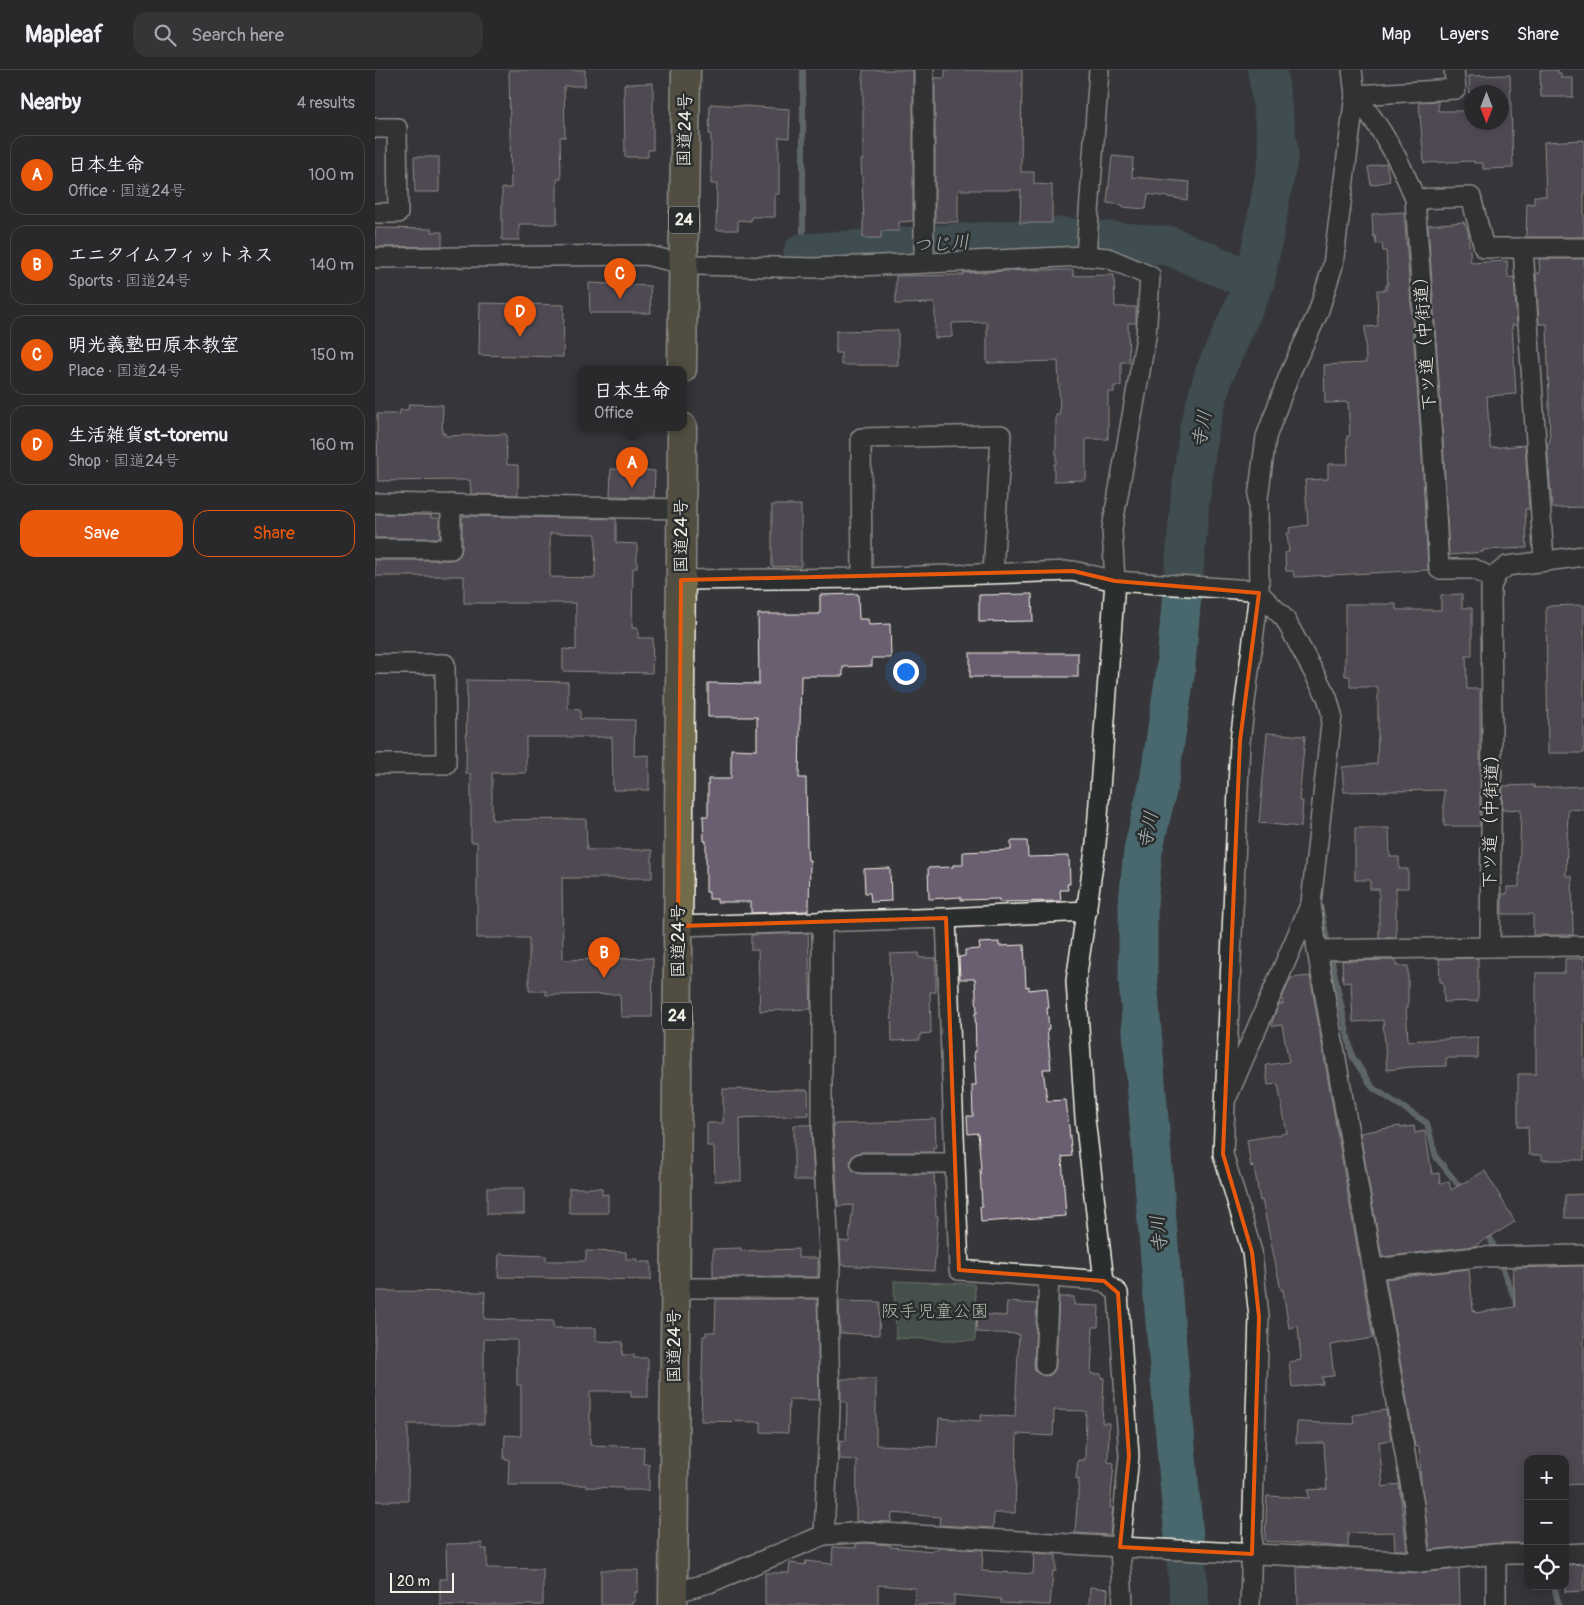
<!DOCTYPE html>
<html lang="en">
<head>
<meta charset="utf-8">
<style>
	body { margin:0; font-family:Pangolin,"Klee One",sans-serif; background:#353538; color:#f1f3f6 }
	.controls { position:absolute; right:15px; bottom:15px; display:grid; overflow:hidden; border-radius:10px; box-shadow:0 2px 12px #0003 }
	.controls button { width:45px; height:45px; display:grid; place-items:center; padding:0; border:0; border-bottom:1px solid #454548; background:#29292c; color:#f1f3f6; font:25px sans-serif }
	.compass { position:absolute; left:1089px; top:15px; width:45px; height:45px; border-radius:50%; background:#29292c; box-shadow:0 2px 12px #0003; rotate:180deg }
	.scale { position:absolute; left:15px; bottom:12px; width:64px; box-sizing:border-box; padding-left:5px; border:2px solid #f4f1e8; border-top:0; font-size:14px; line-height:18px; white-space:nowrap; color:#f4f1e8; -webkit-text-stroke:4px #2a2d2e; paint-order:stroke }
	.you { position:absolute; left:530px; top:601px; width:18px; height:18px; margin:-12px; border:4px solid #fff; border-radius:50%; background:#1a73e8; box-shadow:0 0 0 8px #1a73e833 }
	.badge { display:grid; place-items:center; width:32px; height:32px; border-radius:50%; background:#ea580c; color:#fff; font-size:16px; font-weight:700 }
	.pin { position:absolute; translate:-50% -41px; filter:drop-shadow(0 1px 2px #0008) }
	.pin::after { content:''; position:absolute; top:26px; width:18px; height:15px; background:inherit; clip-path:polygon(0 0,100% 0,50% 100%) }
	.popup { position:absolute; left:202px; top:296px; width:110px; height:65px; box-sizing:border-box; display:grid; place-content:center; border-radius:10px; background:#29292c; filter:drop-shadow(0 1px 4px #0005); font-size:16px; white-space:nowrap; color:#a5a6a9 }
	.popup b { font-size:19px; color:#f1f3f6 }
	.popup::after { content:''; position:absolute; left:50%; top:100%; margin-left:-10px; border:10px solid transparent; border-top-color:#29292c }
	.list { margin:0; padding:0; list-style:none }
	h2 { display:flex; justify-content:space-between; align-items:center; height:65px; margin:0; padding:0 20px; font-size:21px }
	h2 small { font-size:16px; font-weight:400; color:#a5a6a9 }
	.list li { display:grid; grid-template-columns:32px 1fr auto; gap:15px; align-items:center; box-sizing:border-box; height:80px; margin:0 10px 10px; padding:0 10px; border:1px solid #454548; border-radius:15px }
	.list b { display:block; font-size:19px; white-space:nowrap }
	.list p { margin:0; font-size:16px; white-space:nowrap; color:#a5a6a9 }
	.list em { font-size:16px; font-style:normal; color:#a5a6a9 }
	.actions { display:flex; gap:10px; padding:15px 20px }
	.actions a { flex:1; padding:11px 0; border:1px solid #ea580c; border-radius:15px; text-align:center; font-size:18px; color:#ea580c }
	.actions .main { background:#ea580c; color:#fff }
	.icon { flex:none; width:28px; height:28px; fill:none; stroke:currentColor; stroke-width:2; stroke-linecap:round; stroke-linejoin:round }
	.map { position:relative; flex:none; width:1209px; height:1535px; overflow:hidden }
	header { display:flex; align-items:center; gap:30px; box-sizing:border-box; height:70px; padding:0 25px; background:#29292c; border-bottom:1px solid #454548 }
	header strong { font-size:24px }
	nav { display:flex; gap:28px; margin-inline-start:auto; font-size:18px }
	.search { width:350px; height:45px; background:#353538; display:flex; align-items:center; gap:12px; box-sizing:border-box; padding:0 18px; border-radius:15px; color:#a5a6a9; font-size:19px }
	main { display:flex }
	aside { flex:1; background:#29292c }
	.map>svg:first-child { display:block }
	.green { fill:#58705d; stroke:#a6b0a2 }
	.lines { fill:none; stroke-linecap:round; stroke-linejoin:round }
	.stream { stroke:#8e9e9e; stroke-width:6 }
	.river { stroke:#4a676d; stroke-width:39 }
	.building { fill:#6a5f6f; stroke:#f4f1e8; fill-rule:evenodd }
	.street-casing { stroke:#f4f1e8; stroke-width:22 }
	.highway-casing { stroke:#f4f1e8; stroke-width:31 }
	.street { stroke:#2a2d2e; stroke-width:19 }
	.highway { stroke:#726c4b; stroke-width:28 }
	.marked { fill:none; stroke:#e8590c; stroke-width:4; stroke-linejoin:round }
	.labels { text-anchor:middle; dominant-baseline:central; stroke-width:5; stroke-linejoin:round; paint-order:stroke }
	.shield { fill:#2a2d2e; stroke:#b7b6b0; stroke-width:1 }
	.shield-label { font-size:16px; font-weight:bold; fill:#f4f1e8 }
	.street-label { font-size:18px; fill:#f4f1e8; stroke:#2a2d2e }
	.park-label { font-size:18px; fill:#aeb7a9; stroke:#2a2d2e }
	.water-label { font-size:19px; font-style:italic; fill:#b0bab7; stroke:#2a2d2e }
</style>
</head>
<body>
<header>
<strong>Mapleaf</strong>
<div class="search"><svg class="icon" aria-label="search" viewBox="0 0 24 24"><circle cx="10" cy="10" r="6"/><path d="M15 15l6 6"/></svg>Search here</div>
<nav><a>Map</a><a>Layers</a><a>Share</a></nav>
</header>
<main>
<aside>
<h2>Nearby<small>4 results</small></h2>
<ul class="list">
<li><span class="badge">A</span><div><b>日本生命</b><p>Office · 国道24号</p></div><em>100 m</em></li>
<li><span class="badge">B</span><div><b>エニタイムフィットネス</b><p>Sports · 国道24号</p></div><em>140 m</em></li>
<li><span class="badge">C</span><div><b>明光義塾田原本教室</b><p>Place · 国道24号</p></div><em>150 m</em></li>
<li><span class="badge">D</span><div><b>生活雑貨st-toremu</b><p>Shop · 国道24号</p></div><em>160 m</em></li>
</ul>
<div class="actions"><a class="main">Save</a><a>Share</a></div>
</aside>
<div class="map">
<svg width="1209" height="1535" viewBox="0 0 1209 1535">
	<rect width="100%" height="100%" fill="#37373b"/>
	<filter id="ink" filterUnits="userSpaceOnUse"><feTurbulence type="fractalNoise" baseFrequency=".02" numOctaves="2"/><feDisplacementMap in="SourceGraphic" scale="10" xChannelSelector="R" yChannelSelector="G"/><feConvolveMatrix kernelMatrix="1 2 1 2 8 2 1 2 1" color-interpolation-filters="sRGB"/></filter>
	<g filter="url(#ink)">
		<polygon class="green" points="519,1211 599,1214 601,1233 600,1271 521,1268"/>
		<g class="lines">
			<g class="stream">
				<polyline points="428,183 428,0"/>
				<polyline points="945,836 977,986 998,1018 1052,1053 1061,1087 1089,1122"/>
				<polyline points="1112,1160 1142,1234"/>
				<polyline points="1179,1516 1184,1535"/>
			</g>
			<g class="river">
				<polyline points="428,183 685,167 795,176 880,212"/>
				<polyline points="815,1535 790,1252 763,910 763,833 768,781 784,712 800,605 815,431 824,358 839,304 880,212 904,83 892,0"/>
			</g>
		</g>
		<g class="building">
			<polygon points="134,0 210,0 210,16 189,16 190,67 185,67 186,109 182,109 182,154 144,154 144,170 127,170 127,118 136,118"/>
			<polygon points="488,0 538,0 538,151 524,152 524,161 506,161 506,168 488,168 488,150 489,150 486,90 488,90"/>
			<polygon points="570,0 647,0 646,102 659,102 659,114 677,115 677,153 645,153 646,120 583,120 583,152 560,152 560,8 570,8"/>
			<polygon points="1165,0 1183,0 1183,3 1186,3 1186,8 1198,8 1198,27 1166,27"/>
			<path d="M1135,5L1138,98L1108,99V93H1099V91L1049,93L1044,32L1063,31V41H1095L1094,6ZM1096,22H1126V52H1096Z"/>
			<polygon points="278,13 278,80 273,80 273,87 250,87 249,14"/>
			<polygon points="335,34 415,39 414,68 404,67 404,124 400,124 400,147 376,147 376,151 363,150 363,160 341,160 342,114 336,114 336,64 334,64"/>
			<polygon points="1209,70 1209,167 1151,167 1152,133 1159,134 1159,126 1171,126 1169,72"/>
			<polygon points="737,86 758,88 757,107 815,112 812,130 773,124 771,139 748,137 748,135 732,133"/>
			<polygon points="39,87 64,87 64,122 40,122"/>
			<polygon points="1011,93 1015,111 996,115 993,97"/>
			<polygon points="1029,142 1046,370 1053,500 919,507 918,501 911,501 910,483 914,482 912,463 915,463 914,458 933,455 930,410 953,409 953,394 973,394 972,366 975,366 973,332 950,333 949,295 991,293 990,257 1003,256 1002,220 1011,220 1011,215 1013,215 1011,181 1008,181 1007,173 1001,174 1000,166 998,166 997,144"/>
			<polygon points="1089,152 1093,161 1096,193 1132,191 1133,208 1139,207 1142,255 1137,255 1141,324 1112,326 1115,376 1116,378 1150,375 1154,439 1150,439 1152,478 1108,480 1108,482 1074,485 1068,368 1053,155"/>
			<polygon points="0,158 57,159 57,162 67,162 67,176 0,177"/>
			<polygon points="1164,189 1209,189 1209,437 1177,438 1172,373 1175,373 1172,254 1164,254 1161,204 1165,203"/>
			<polygon points="655,200 698,200 698,206 739,205 740,237 761,237 761,253 753,253 754,292 746,292 746,316 739,316 739,322 733,322 733,369 711,369 711,410 679,411 679,394 681,394 681,345 685,345 683,291 612,293 612,252 577,253 577,267 560,268 560,233 521,234 521,206 588,205 588,203"/>
			<polygon points="214,213 275,216 276,243 215,243"/>
			<polygon points="105,233 189,235 188,287 104,285"/>
			<polygon points="523,260 523,295 466,295 466,283 461,283 461,261"/>
			<polygon points="34,334 68,335 67,363 70,363 70,366 131,364 132,395 143,395 143,425 96,424 95,410 3,411 2,344 25,344 25,340 33,340"/>
			<polygon points="236,399 280,401 279,427 235,426"/>
			<polygon points="397,435 426,435 426,496 397,497"/>
			<polygon points="0,444 56,445 56,448 65,448 65,468 0,468"/>
			<path d="M89,446L241,449V473L262,474V498H258L257,558H263V568H278L277,603L188,601V579L201,580V533H89V506H0V490H76L82,488L85,485L87,479V448ZM175,463L221,464L220,508L175,507Z"/>
			<polygon points="483,524 484,549 493,549 494,555 515,554 516,588 497,588 497,596 468,597 468,606 426,606 424,708 431,708 432,777 433,790 435,790 434,838 433,838 433,841 376,843 376,832 342,832 342,829 334,829 334,822 331,822 331,771 329,771 328,746 333,746 333,709 356,709 356,679 382,680 382,647 333,647 333,613 384,614 383,544 445,544 445,525"/>
			<polygon points="657,524 658,551 604,552 604,525"/>
			<polygon points="1087,524 1087,538 1097,538 1097,586 1091,586 1092,619 1105,619 1105,756 1069,756 1069,720 969,722 967,697 1002,694 1003,664 1003,617 975,617 975,606 970,606 970,534 1021,534 1021,540 1066,540 1066,525"/>
			<polygon points="1209,535 1209,683 1173,683 1171,536"/>
			<rect x="595" y="583" width="108" height="24"/>
			<polygon points="92,610 193,612 193,639 205,640 205,649 260,650 259,686 274,685 274,720 238,720 237,667 151,667 151,703 117,703 117,750 211,749 212,780 277,780 277,808 187,808 188,890 278,888 277,947 246,947 245,924 171,925 171,921 154,921 154,868 102,868 102,772 96,772 96,704 91,704"/>
			<polygon points="892,663 930,666 924,731 928,731 926,757 884,753"/>
			<polygon points="1159,715 1159,718 1209,716 1209,740 1193,739 1191,806 1197,806 1198,865 1158,865 1158,844 1127,844 1127,824 1132,824 1132,817 1144,817 1146,739 1127,740 1128,716"/>
			<polygon points="980,758 1014,758 1015,787 1024,787 1024,799 1033,799 1033,818 1021,818 1021,867 1004,868 1004,819 995,819 995,810 980,810"/>
			<polygon points="636,771 652,771 653,787 694,786 695,814 692,814 693,820 685,820 686,831 624,832 624,829 586,830 586,827 554,829 553,798 578,797 578,795 588,795 588,782 636,780"/>
			<polygon points="515,798 516,831 496,832 495,823 490,823 489,799"/>
			<polygon points="433,863 436,939 385,941 383,880 376,880 376,865"/>
			<polygon points="624,872 624,876 649,875 651,917 654,916 654,920 672,918 674,938 672,938 674,959 672,959 676,999 668,999 672,1031 691,1030 697,1086 687,1087 691,1146 606,1152 605,1136 607,1136 605,1099 606,1099 603,1063 593,1064 592,1046 598,1046 597,1015 601,1015 599,982 601,982 600,943 602,943 600,909 585,909 584,887 590,886 590,880 605,879 604,873"/>
			<polygon points="544,883 544,888 561,888 561,922 555,922 556,963 545,964 545,970 517,971 515,884"/>
			<polygon points="1103,888 1103,931 1069,932 1068,912 1065,912 1064,889"/>
			<polygon points="1209,888 1209,1090 1167,1090 1167,1085 1154,1085 1153,1057 1143,1057 1143,1004 1161,1004 1161,903 1190,903 1190,889"/>
			<polygon points="1021,890 1021,896 1033,896 1033,937 1031,937 1033,971 1103,967 1103,988 1071,988 1071,996 1035,997 1012,1000 1008,950 978,952 976,912 968,913 967,891"/>
			<polygon points="935,906 998,1268 955,1275 959,1306 947,1307 948,1314 917,1317 914,1292 926,1290 923,1256 914,1258 908,1220 906,1220 887,1130 885,1131 879,1096 876,1097 872,1070 912,1063 903,1014 893,1015 891,995 914,992 907,955 897,956 897,952 904,934 908,934 907,928 916,908"/>
			<polygon points="348,1019 433,1020 434,1045 365,1048 366,1111 340,1111 339,1076 332,1076 332,1053 348,1053"/>
			<polygon points="560,1049 561,1077 558,1077 558,1082 486,1082 480,1084 477,1087 475,1093 477,1099 480,1102 486,1104 559,1104 561,1146 563,1146 559,1201 466,1195 465,1171 474,1172 478,1135 463,1136 458,1054 511,1053 511,1051"/>
			<polygon points="419,1055 436,1055 439,1110 419,1110"/>
			<polygon points="1025,1056 1025,1058 1039,1056 1040,1063 1050,1061 1057,1104 1064,1103 1065,1113 1074,1112 1076,1120 1110,1101 1140,1152 1099,1176 1007,1187 985,1063"/>
			<rect x="112" y="1118" width="37" height="26"/>
			<polygon points="194,1118 227,1118 227,1125 233,1124 233,1143 194,1143"/>
			<polygon points="1209,1124 1209,1148 1190,1148 1190,1125"/>
			<polygon points="366,1178 366,1181 423,1179 423,1188 443,1188 443,1207 338,1207 338,1179"/>
			<polygon points="211,1181 251,1182 251,1189 262,1189 262,1192 276,1192 276,1210 123,1207 124,1184 171,1186 171,1191 211,1191"/>
			<polygon points="1209,1196 1209,1414 1190,1415 1190,1389 1153,1389 1153,1473 1120,1473 1055,1480 1046,1411 1044,1376 1040,1377 1011,1209 1094,1199 1098,1240 1099,1240 1100,1243 1140,1237 1138,1198"/>
			<polygon points="0,1221 110,1222 109,1249 178,1251 178,1258 221,1258 221,1271 248,1272 247,1285 259,1285 259,1288 273,1288 273,1327 256,1327 256,1321 215,1321 215,1375 269,1377 268,1394 274,1394 274,1420 248,1420 248,1418 211,1417 211,1415 133,1415 134,1389 129,1389 130,1365 146,1366 146,1315 142,1315 142,1270 109,1269 109,1354 33,1354 33,1431 0,1431"/>
			<polygon points="684,1227 699,1227 699,1235 724,1236 723,1257 718,1257 716,1304 726,1304 726,1308 729,1308 727,1353 734,1353 733,1392 739,1393 735,1437 738,1437 735,1465 700,1463 704,1409 701,1409 703,1390 710,1390 711,1341 679,1340 678,1366 642,1364 640,1443 619,1443 618,1458 564,1455 565,1447 517,1443 516,1452 481,1451 482,1390 464,1389 465,1370 471,1371 472,1333 466,1330 466,1309 501,1309 501,1375 562,1377 564,1348 606,1351 606,1345 640,1347 644,1264 601,1262 602,1244 631,1246 632,1232 662,1234 659,1295 660,1301 664,1304 670,1306 676,1305 679,1301 681,1296"/>
			<polygon points="341,1229 442,1229 444,1330 414,1329 413,1363 386,1362 386,1352 326,1351 328,1266 331,1266 331,1262 340,1262"/>
			<polygon points="464,1231 505,1232 504,1265 465,1263"/>
			<polygon points="1011,1340 1016,1370 1004,1372 1008,1417 1024,1414 1032,1480 1020,1480 1019,1462 973,1463 973,1477 890,1471 892,1426 934,1428 933,1420 952,1419 949,1373 921,1373 922,1352 979,1354 978,1345"/>
			<polygon points="107,1473 107,1479 112,1479 112,1498 168,1499 168,1535 65,1535 65,1509 72,1509 71,1474"/>
			<polygon points="490,1473 515,1475 515,1477 558,1481 558,1479 563,1480 563,1478 608,1480 607,1501 658,1504 659,1483 681,1485 681,1501 678,1501 675,1535 626,1533 626,1529 579,1525 579,1535 539,1535 540,1518 503,1515 503,1535 390,1535 390,1503 414,1503 415,1493 430,1495 431,1491 457,1494 458,1477 481,1478 481,1474"/>
			<polygon points="1209,1494 1209,1521 1190,1522 1190,1495"/>
			<polygon points="922,1497 1044,1503 1084,1499 1085,1535 923,1535"/>
			<polygon points="226,1500 263,1500 263,1522 260,1522 260,1532 257,1532 257,1535 226,1535"/>
			<polygon points="715,1517 733,1519 732,1535 714,1535"/>
		</g>
		<g class="lines">
			<g class="street-casing">
				<g id="street">
					<polyline points="549,0 549,193"/>
					<path d="M980,25C1005,56 1026,91 1040,129L1057,369L1064,499H1099L1118,509"/>
					<polyline points="980,25 1081,19 1079,0"/>
					<polyline points="0,58 22,58 23,143 0,143"/>
					<polyline points="1040,129 1096,127 1109,178 1209,178"/>
					<polyline points="1148,178 1169,491"/>
					<polyline points="711,186 724,0"/>
					<polyline points="0,188 270,185 309,194 322,195 438,198 711,186 733,188 775,206 771,267 737,459 740,511 721,774 701,911 710,1048 729,1211 584,1200 571,848 303,856"/>
					<polyline points="0,433 306,439"/>
					<polyline points="0,479 76,479 76,434"/>
					<polyline points="1209,486 1132,496 1122,504 1116,516 1117,656 1115,877 1209,876"/>
					<polyline points="487,508 486,368 626,365 618,503"/>
					<polyline points="306,510 487,508 698,501 740,511 876,520 884,523 910,549 952,627 957,645 936,833 853,1025"/>
					<polyline points="0,594 70,594 71,694 0,694"/>
					<polyline points="936,834 942,880 1039,1435 1045,1492"/>
					<polyline points="571,848 712,841"/>
					<polyline points="447,851 447,1060 455,1196 453,1233 455,1338 449,1465"/>
					<polyline points="942,880 1115,877"/>
					<polyline points="486,1093 579,1093"/>
					<polyline points="999,1199 1101,1187 1209,1185"/>
					<polyline points="729,1211 743,1223 754,1386 745,1477 748,1535"/>
					<polyline points="300,1218 454,1218"/>
					<polyline points="670,1295 674,1207"/>
					<polyline points="1121,1484 1121,1535"/>
					<polyline points="1190,1484 1209,1483"/>
					<polyline points="298,1523 334,1513 449,1465 490,1462 745,1477 1045,1492 1121,1484 1153,1484"/>
					<polyline points="875,1535 884,1247 877,1182 848,1084 865,671 884,523 883,428 891,367 915,303 943,243 958,195 980,25 977,0"/>
				</g>
			</g>
			<g class="highway-casing">
				<g id="highway">
					<polyline points="307,299 311,0"/>
					<polyline points="298,1535 307,357"/>
				</g>
			</g>
			<use href="#street" class="street"/>
			<use href="#highway" class="highway"/>
		</g>
	</g>
	<path d="M0 0H1209V1535H0ZM698,501L740,511L884,523L865,671L848,1084L877,1182L884,1247L877,1484L745,1477L754,1386L743,1223L729,1211L584,1200L571,848L303,856L306,510Z" fill="#37373b" fill-opacity=".55" fill-rule="evenodd"/>
	<path class="marked" d="M698,501L740,511L884,523L865,671L848,1084L877,1182L884,1247L877,1484L745,1477L754,1386L743,1223L729,1211L584,1200L571,848L303,856L306,510Z"/>
	<g class="labels">
		<g class="shield">
			<rect x="294" y="136.5" width="30" height="27" rx="4"/>
			<rect x="287" y="932.5" width="30" height="27" rx="4"/>
		</g>
		<g class="shield-label">
			<text x="309" y="150">24</text>
			<text x="302" y="946">24</text>
		</g>
		<g class="street-label">
			<text transform="translate(310 60) rotate(-89)">国道24号</text>
			<text transform="translate(1050 269) rotate(-94)">下ツ道（中街道）</text>
			<text transform="translate(306 466) rotate(-90)">国道24号</text>
			<text transform="translate(1116 747) rotate(-89)">下ツ道（中街道）</text>
			<text transform="translate(303 871) rotate(-90)">国道24号</text>
			<text transform="translate(299 1276) rotate(-90)">国道24号</text>
		</g>
		<g class="park-label">
			<text x="560" y="1241">阪手児童公園</text>
		</g>
		<g class="water-label">
			<text transform="translate(566 174) rotate(-4)">つじ川</text>
			<text transform="translate(827 359) rotate(-80)">寺川</text>
			<text transform="translate(773 760) rotate(-78)">寺川</text>
			<text transform="translate(784 1164) rotate(-95)">寺川</text>
		</g>
	</g>
</svg>
<div class="controls">
<button>+</button>
<button>−</button>
<button><svg class="icon" aria-label="locate" viewBox="0 0 24 24"><circle cx="12" cy="12" r="6"/><path d="M12 2v4M12 18v4M2 12h4M18 12h4"/></svg></button>
</div>
<svg class="compass" viewBox="-18 -18 36 36"><path d="M0-13l5 13h-10z" fill="#e53935"/><path d="M0 13l5-13h-10z" fill="#a5a6a9"/></svg>
<div class="scale">20 m</div>
<div class="you"></div>
<div class="pin badge" style="left:257px;top:418px">A</div>
<div class="popup"><b>日本生命</b>Office</div>
<div class="pin badge" style="left:229px;top:908px">B</div>
<div class="pin badge" style="left:245px;top:229px">C</div>
<div class="pin badge" style="left:145px;top:267px">D</div>
</div>
</main>
</body>
</html>
